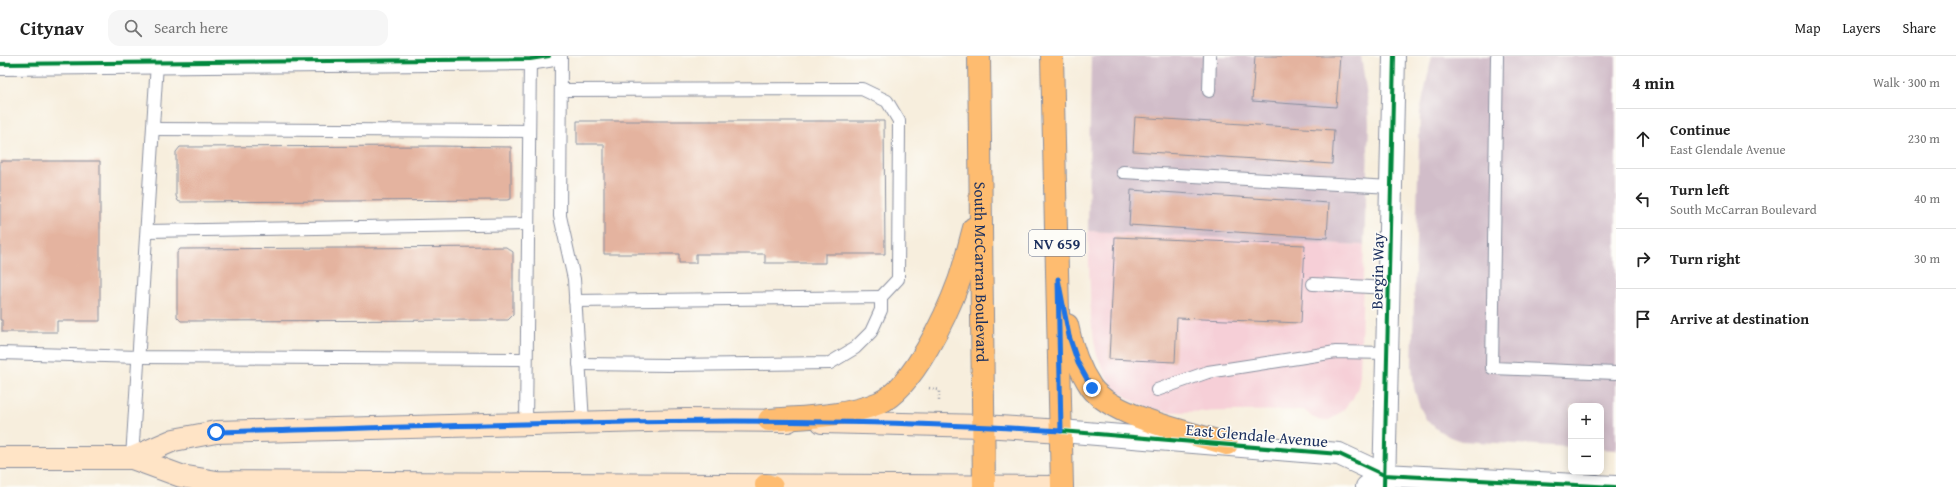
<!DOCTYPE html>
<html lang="en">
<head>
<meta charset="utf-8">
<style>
	body { margin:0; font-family:"Gentium Book Plus",serif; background:#f6f6f6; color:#222 }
	.controls { position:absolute; right:12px; bottom:12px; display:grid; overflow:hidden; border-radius:8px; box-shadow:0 2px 10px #0003 }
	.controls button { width:36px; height:36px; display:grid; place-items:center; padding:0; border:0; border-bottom:1px solid #e0e0e0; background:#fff; color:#222; font:20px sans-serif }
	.stop { position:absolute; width:12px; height:12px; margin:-9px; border:3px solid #1a73e8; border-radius:50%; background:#fff }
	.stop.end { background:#1a73e8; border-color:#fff; box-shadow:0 1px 4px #0008 }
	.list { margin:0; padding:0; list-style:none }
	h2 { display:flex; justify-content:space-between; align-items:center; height:52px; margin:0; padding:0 16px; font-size:17px }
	h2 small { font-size:13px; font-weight:400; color:#767676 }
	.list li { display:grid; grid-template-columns:26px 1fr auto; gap:12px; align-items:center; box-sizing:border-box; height:60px; padding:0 16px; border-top:1px solid #e0e0e0 }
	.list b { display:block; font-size:15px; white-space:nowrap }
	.list p { margin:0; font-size:13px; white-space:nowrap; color:#767676 }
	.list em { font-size:13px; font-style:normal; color:#767676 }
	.icon { flex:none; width:22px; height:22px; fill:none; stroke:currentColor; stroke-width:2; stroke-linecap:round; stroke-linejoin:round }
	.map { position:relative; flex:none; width:1616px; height:431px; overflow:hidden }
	header { display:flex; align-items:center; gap:24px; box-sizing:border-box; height:56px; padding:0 20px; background:#fff; border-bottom:1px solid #e0e0e0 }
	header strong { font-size:19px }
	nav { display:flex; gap:22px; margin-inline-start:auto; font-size:14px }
	.search { width:280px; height:36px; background:#f6f6f6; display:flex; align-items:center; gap:10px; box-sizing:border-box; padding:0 14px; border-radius:12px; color:#767676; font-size:15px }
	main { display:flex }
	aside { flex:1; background:#fff }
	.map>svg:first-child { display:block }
	.built { fill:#f6cfd7 }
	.industrial { fill:#d1bdc9 }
	.building { fill:#e4b39f }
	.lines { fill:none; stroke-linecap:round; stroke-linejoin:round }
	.service-casing { stroke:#898e9e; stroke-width:14 }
	.minor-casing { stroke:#898e9e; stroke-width:24 }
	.tertiary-casing { stroke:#898e9e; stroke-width:24 }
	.secondary-casing { stroke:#898e9e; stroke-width:24 }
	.primary-casing { stroke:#898e9e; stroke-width:24 }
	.path { stroke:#898e9e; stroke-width:2.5; stroke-dasharray:1 3; stroke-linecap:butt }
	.service { stroke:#fff; stroke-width:12 }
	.minor { stroke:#fff; stroke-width:22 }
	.tertiary { stroke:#fff; stroke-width:22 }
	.secondary { stroke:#ffe4c6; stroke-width:22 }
	.primary { stroke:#febc70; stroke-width:22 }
	.cycleway-casing { stroke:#fdfcf7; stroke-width:6 }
	.cycleway { stroke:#00873e; stroke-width:4 }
	.route { stroke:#1a73e8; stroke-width:5 }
	.labels { text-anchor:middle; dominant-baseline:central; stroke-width:3; stroke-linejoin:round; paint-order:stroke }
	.shield { fill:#fdfcf7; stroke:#5f6c8c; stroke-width:1 }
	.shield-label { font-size:15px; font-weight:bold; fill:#1b2f5e }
	.street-label { font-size:16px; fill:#1b2f5e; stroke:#fdfcf7 }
</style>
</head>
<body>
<header>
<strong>Citynav</strong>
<div class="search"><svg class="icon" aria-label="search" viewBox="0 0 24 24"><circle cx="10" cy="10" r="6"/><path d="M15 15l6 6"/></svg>Search here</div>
<nav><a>Map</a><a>Layers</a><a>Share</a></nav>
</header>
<main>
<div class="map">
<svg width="1616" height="431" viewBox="0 0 1616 431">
	<rect width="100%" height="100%" fill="#fdfcf7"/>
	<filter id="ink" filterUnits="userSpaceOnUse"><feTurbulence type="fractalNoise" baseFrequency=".025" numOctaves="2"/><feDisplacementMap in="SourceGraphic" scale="8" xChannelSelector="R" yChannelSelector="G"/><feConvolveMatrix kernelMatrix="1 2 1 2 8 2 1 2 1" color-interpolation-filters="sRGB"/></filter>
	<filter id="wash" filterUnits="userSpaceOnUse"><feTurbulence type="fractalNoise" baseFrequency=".012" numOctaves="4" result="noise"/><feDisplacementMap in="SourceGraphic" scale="16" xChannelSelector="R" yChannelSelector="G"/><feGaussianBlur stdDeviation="0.9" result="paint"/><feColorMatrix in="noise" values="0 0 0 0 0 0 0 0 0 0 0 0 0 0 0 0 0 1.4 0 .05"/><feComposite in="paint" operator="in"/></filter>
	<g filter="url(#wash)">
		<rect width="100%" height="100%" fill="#f7eedd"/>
		<polygon class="built" points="1088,175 1364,189 1360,318 1358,331 1353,342 1343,354 1330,364 1321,365 1312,361 1304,354 1170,356 1147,352 1131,344 1114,332 1105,318 1096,296 1091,264"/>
		<g class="industrial">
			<polygon points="1091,0 1361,0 1368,48 1369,68 1364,189 1088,175"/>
			<polygon points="1432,0 1616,0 1616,394 1601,393 1601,350 1571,350 1571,391 1461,385 1450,381 1438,374 1426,363 1419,349 1414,332 1412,310 1420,56"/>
		</g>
		<g id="blocks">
			<g class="building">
				<polygon points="1255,0 1340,0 1336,51 1252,45"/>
				<polygon points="1135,61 1334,74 1332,108 1133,95"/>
				<polygon points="577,65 884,65 885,198 825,198 825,207 765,207 765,198 696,198 696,207 679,207 679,198 604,198 604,88 577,88"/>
				<polygon points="436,90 511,91 511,143 507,144 180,146 178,145 176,140 176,96 180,91"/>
				<polygon points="0,105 100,105 100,265 57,265 57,276 2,276 2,264 0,264"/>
				<polygon points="1131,134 1329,147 1327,182 1129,169"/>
				<polygon points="1115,181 1305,189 1301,267 1177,262 1175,306 1109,303"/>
				<polygon points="506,191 513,196 513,259 508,264 181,265 177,261 177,197 180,193"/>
			</g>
		</g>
	</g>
	<g filter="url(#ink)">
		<use href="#blocks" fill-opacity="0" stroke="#898e9e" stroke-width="1"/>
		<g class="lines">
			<g class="service-casing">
				<g id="service">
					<polyline points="561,0 560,160 574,223 583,366"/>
					<polyline points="1497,0 1492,312 1616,317"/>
					<polyline points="562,34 862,33 887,45 899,65 898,223 881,241"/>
					<polyline points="1209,35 1210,0"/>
					<polyline points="153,73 529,75"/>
					<polyline points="1123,116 1391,131"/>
					<polyline points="147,175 528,168"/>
					<polyline points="1313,228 1389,232"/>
					<polyline points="575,245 881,241 881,254 871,276 855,292 830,307 670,309 579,308"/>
					<polyline points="0,297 139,301 526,303"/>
					<polyline points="1157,334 1208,316 1336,296 1387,297"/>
					<polyline points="526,368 530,3"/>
					<polyline points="132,402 157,7"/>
				</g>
			</g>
			<g class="minor-casing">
				<g id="minor">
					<polyline points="0,8 530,3 549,0"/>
					<polyline points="1384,431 1394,0"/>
				</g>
			</g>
			<g class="tertiary-casing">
				<g id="tertiary">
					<polyline points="1061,375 1339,398 1384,419 1615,431"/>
					<polyline points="1367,431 1384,419"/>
				</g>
			</g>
			<g class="secondary-casing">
				<g id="secondary">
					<polyline points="822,366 983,370 1061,375"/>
					<polyline points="0,402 132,402 181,420 217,426 1062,431"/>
					<polyline points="132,402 174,384 216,376 686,364 788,365"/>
				</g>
			</g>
			<g class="primary-casing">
				<g id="primary">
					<path id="s1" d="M979,0L984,431"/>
					<polyline points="1052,0 1062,431"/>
					<path d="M1067,269C1071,290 1079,313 1091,331C1112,361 1192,377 1227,388"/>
					<path d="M769,364C805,361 845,361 879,347C913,332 947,258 959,225C965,208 969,190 974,172"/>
					<polyline points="766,429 772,431"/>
				</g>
			</g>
			<polyline class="path" points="929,332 939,334 939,345"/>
			<use href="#service" class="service"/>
			<use href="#minor" class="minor"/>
			<use href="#tertiary" class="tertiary"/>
			<use href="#secondary" class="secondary"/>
			<use href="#primary" class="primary"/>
			<g class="cycleway-casing">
				<g id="cycleway">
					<polyline points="0,8 530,3 549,0"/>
					<polyline points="1061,375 1339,398 1384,419 1615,431"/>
					<polyline points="1384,431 1394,0"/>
				</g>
			</g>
			<use href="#cycleway" class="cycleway"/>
		</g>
	</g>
	<g class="lines" filter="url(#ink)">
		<path class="route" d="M216,376C498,369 780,356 1061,375L1058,223L1069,280L1078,307L1092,332"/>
	</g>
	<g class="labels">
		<rect class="shield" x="1029" y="174" width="56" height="26" rx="3"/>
		<g class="shield-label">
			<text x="1057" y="187">NV 659</text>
		</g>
		<g class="street-label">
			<text transform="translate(1377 215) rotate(-89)">Bergin Way</text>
			<text stroke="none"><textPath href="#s1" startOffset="216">South McCarran Boulevard</textPath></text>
			<text transform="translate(1257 379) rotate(5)">East Glendale Avenue</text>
		</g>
	</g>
</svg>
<div class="controls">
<button>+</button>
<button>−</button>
</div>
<div class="stop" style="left:216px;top:376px"></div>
<div class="stop end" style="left:1092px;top:332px"></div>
</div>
<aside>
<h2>4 min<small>Walk · 300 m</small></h2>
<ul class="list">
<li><svg class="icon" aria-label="ahead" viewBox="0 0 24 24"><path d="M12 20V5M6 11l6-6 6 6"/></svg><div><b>Continue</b><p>East Glendale Avenue</p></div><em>230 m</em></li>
<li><svg class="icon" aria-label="left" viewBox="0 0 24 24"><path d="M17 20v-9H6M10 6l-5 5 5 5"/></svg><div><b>Turn left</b><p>South McCarran Boulevard</p></div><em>40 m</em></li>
<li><svg class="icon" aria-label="right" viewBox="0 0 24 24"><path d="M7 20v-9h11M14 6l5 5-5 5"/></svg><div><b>Turn right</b></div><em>30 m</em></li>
<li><svg class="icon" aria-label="arrive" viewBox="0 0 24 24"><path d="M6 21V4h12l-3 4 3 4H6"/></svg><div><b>Arrive at destination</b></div></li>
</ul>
</aside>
</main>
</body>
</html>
